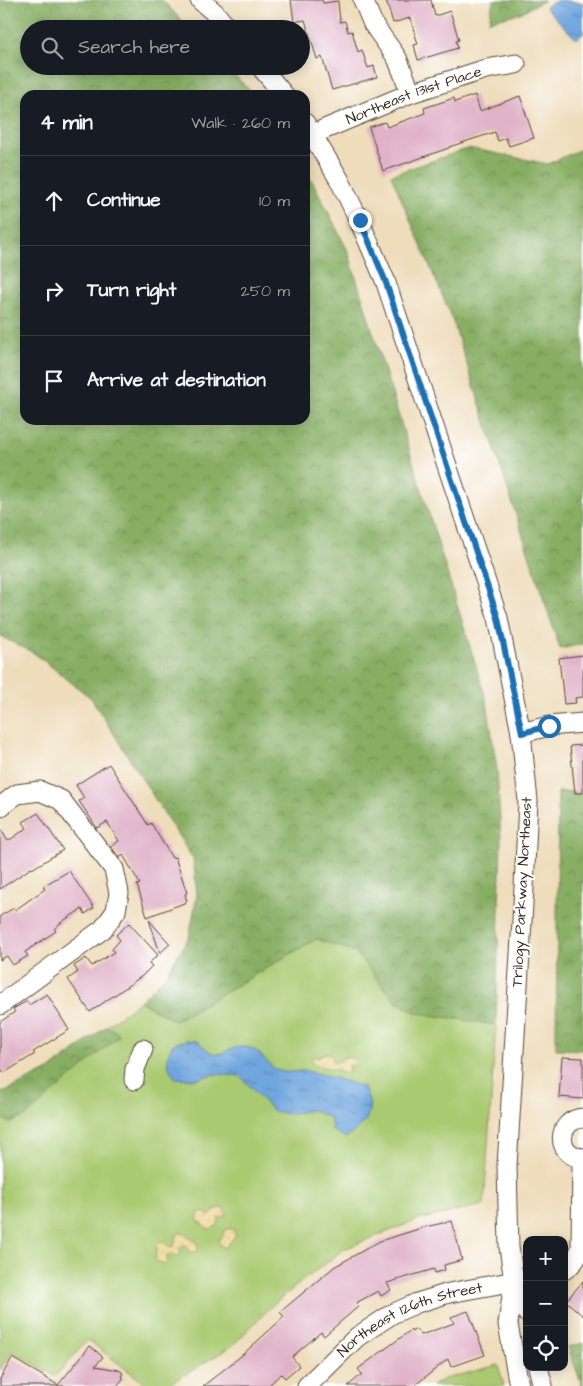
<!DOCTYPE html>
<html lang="en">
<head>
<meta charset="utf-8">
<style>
	body { margin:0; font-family:"Architects Daughter",sans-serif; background:#242831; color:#f1f3f6 }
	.controls { position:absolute; right:15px; bottom:15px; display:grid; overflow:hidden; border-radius:10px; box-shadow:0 2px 12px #0003 }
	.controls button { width:45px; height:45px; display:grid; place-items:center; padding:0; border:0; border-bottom:1px solid #363941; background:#171b24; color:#f1f3f6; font:25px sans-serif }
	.stop { position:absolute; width:15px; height:15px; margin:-11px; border:4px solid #1f6fb2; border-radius:50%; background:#fff }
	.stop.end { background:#1f6fb2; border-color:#fff; box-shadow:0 1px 5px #0008 }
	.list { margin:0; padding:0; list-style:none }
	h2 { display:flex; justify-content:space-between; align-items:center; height:65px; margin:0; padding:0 20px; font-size:21px }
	h2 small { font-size:16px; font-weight:400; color:#9ea1a6 }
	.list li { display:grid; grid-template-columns:32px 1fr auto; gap:15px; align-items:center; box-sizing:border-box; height:90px; padding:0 20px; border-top:1px solid #363941 }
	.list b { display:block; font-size:19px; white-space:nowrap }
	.list em { font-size:16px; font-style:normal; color:#9ea1a6 }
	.icon { flex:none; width:28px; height:28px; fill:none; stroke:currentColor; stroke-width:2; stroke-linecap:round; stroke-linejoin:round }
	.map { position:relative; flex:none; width:583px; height:1386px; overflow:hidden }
	.search { position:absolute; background:#171b24; box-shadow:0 2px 12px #0003; left:20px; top:20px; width:290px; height:55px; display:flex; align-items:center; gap:12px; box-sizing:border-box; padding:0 18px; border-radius:28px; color:#9ea1a6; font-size:19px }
	.panel { position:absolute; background:#171b24; box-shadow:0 2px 12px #0003; left:20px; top:90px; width:290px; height:335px; border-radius:15px }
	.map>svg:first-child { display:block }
	.green { fill:#aaca72; stroke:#727a48 }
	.forest { fill:url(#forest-crowns); stroke:#616c41 }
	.sand { fill:url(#sand-dots); stroke:#94825e }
	.water { fill:url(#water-ripples); stroke:#55687e }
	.building { fill:#e0b2c8 }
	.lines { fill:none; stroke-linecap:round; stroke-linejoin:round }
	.minor-casing { stroke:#564535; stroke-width:21 }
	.minor { stroke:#fff; stroke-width:19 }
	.route { stroke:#1f6fb2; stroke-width:6 }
	.labels { text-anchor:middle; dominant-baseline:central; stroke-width:4; stroke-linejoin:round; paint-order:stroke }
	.street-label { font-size:15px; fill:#3b2a1e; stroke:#fff }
</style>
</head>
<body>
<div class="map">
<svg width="583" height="1386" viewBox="0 0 583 1386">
	<defs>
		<pattern id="forest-crowns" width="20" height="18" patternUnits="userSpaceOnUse" patternTransform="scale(1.25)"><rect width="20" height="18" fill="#87ae64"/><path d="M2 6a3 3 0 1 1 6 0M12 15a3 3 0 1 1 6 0" fill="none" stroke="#708e52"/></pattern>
		<pattern id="sand-dots" width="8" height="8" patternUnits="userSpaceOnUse" patternTransform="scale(1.25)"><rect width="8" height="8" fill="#eeda9e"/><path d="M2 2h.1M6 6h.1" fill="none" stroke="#cdbb88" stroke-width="1.8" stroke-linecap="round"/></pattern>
		<pattern id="water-ripples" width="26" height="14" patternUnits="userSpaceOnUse" patternTransform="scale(1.25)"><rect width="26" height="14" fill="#6fa6de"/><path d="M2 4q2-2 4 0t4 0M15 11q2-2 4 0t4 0" fill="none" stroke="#5c87b3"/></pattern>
	</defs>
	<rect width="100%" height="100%" fill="#fff"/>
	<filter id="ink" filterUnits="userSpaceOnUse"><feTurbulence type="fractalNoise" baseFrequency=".02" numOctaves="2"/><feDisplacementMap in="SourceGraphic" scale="10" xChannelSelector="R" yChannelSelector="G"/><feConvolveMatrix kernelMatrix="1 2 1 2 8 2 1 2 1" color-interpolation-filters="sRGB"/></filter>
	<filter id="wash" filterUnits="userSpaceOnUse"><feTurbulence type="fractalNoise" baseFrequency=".0096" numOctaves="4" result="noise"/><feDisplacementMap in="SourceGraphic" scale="20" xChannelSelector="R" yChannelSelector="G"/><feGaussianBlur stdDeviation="1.12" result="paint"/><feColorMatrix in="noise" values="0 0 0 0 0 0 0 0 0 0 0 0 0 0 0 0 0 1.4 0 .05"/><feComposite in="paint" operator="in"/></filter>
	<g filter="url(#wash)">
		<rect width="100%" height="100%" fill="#eedcba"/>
		<g class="green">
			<polygon points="400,926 496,1025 484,1205 417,1220 344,1249 277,1301 232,1346 166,1386 148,1386 88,1340 55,1376 12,1351 0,1370 0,1094 49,1070 140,1001 175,1021 316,939"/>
			<polygon points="498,1365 504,1386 432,1386 445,1379"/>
		</g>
		<g class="forest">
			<polygon points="0,0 162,0 190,29 29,29 29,66 226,66 254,95 25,95 25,420 305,420 305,171 314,184 348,251 487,702 497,769 501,839 496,1025 417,1013 396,1002 355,952 316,939 175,1021 140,1001 165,976 189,937 197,895 193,859 91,698 34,653 0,636"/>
			<polygon points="493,0 545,0 520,13 489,21"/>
			<polygon points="469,148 548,164 583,148 583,644 560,649 451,316 391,175"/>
			<polygon points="583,791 583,1050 556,1049 558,792"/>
			<polygon points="107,1026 120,1035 26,1116 10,1123 0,1117 0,1094 49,1070"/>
			<polygon points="583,1343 583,1386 582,1386 568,1347"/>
		</g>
		<g class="sand">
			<polygon points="326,1053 332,1055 333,1062 336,1063 346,1057 355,1059 356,1063 354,1065 349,1066 349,1072 346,1072 319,1066 311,1061 314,1057 319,1058 321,1055"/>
			<polygon points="223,1208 226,1211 226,1216 219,1218 218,1225 211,1229 207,1229 197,1219 199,1213 202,1212 210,1216 216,1209"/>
			<polygon points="227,1229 233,1229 236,1235 225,1248 220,1245 218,1240 223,1237 224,1231"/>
			<polygon points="182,1233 196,1241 198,1248 197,1252 189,1252 188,1246 183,1245 180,1248 181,1254 175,1257 170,1254 167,1256 167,1262 164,1264 156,1261 155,1258 157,1250 155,1246 161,1241 171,1247 174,1246 177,1234"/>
		</g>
		<g class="water">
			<polygon points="558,0 583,3 583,34 576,39 545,7"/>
			<path d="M186,1040L198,1041C223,1069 225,1041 250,1048C262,1051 266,1066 280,1071C288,1074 298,1070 307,1071C326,1075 345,1081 363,1087C377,1111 367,1123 346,1138L332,1130L330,1118L312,1110L290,1114L273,1111L240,1076L215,1074L196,1079L175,1078C166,1065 165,1058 173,1044Z"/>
		</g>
		<g id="blocks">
			<g class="building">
				<polygon points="291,0 322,0 323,3 338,1 340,22 345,21 348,32 352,31 358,52 362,50 368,68 374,66 377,77 332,90 322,57 317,59 305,20 294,22"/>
				<polygon points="386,0 431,0 435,16 450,11 459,40 456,41 458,48 418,60 414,45 418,44 410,18 393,23"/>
				<polygon points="475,95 480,111 520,96 534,138 509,146 506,138 498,141 495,132 449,147 449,148 383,171 369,127 385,122 387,127 425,113 424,108 454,98 455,102"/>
				<polygon points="583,655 583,697 575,698 576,703 564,704 559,658"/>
				<polygon points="583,745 583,793 575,793 570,746"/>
				<polygon points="109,764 148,825 151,823 172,858 175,857 187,893 185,894 187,902 147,917 137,885 140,884 123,855 119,858 111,846 119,841 107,822 97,828 79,801 84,798 76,785"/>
				<polygon points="38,813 63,850 32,869 31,868 0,889 0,828 8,841 27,828 23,822"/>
				<polygon points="69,871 94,908 85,914 82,909 63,921 54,929 56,931 25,952 28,956 13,965 7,956 0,960 0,916 14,908 15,910 45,889 43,886"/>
				<polygon points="149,920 170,944 160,953"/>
				<polygon points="129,923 158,955 149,963 152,966 142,976 90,1012 68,979 78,972 74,966 86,958 92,966 114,952 112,949 120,940 116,935"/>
				<polygon points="47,994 69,1030 33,1052 35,1054 4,1073 0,1067 0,1022 15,1012 13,1009 27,1001 29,1005"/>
				<polygon points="562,1057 583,1058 583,1099 559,1097"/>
				<polygon points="452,1221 462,1260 444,1265 445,1270 435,1273 434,1269 387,1283 391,1290 381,1296 378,1291 356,1303 359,1306 324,1336 321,1332 292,1357 299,1366 285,1378 281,1374 268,1386 203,1386 241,1356 284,1317 280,1312 334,1267 380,1241 425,1227"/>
				<polygon points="583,1281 583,1316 566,1301"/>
				<polygon points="468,1311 485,1355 451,1367 448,1359 414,1386 348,1386 362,1374 358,1369 411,1330 412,1332 416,1329 421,1335 454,1323 451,1317"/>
				<polygon points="90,1346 103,1357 95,1366 119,1370 122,1372 123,1379 117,1386 0,1386 0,1379 12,1358 58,1385"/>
			</g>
		</g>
	</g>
	<g filter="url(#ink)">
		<use href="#blocks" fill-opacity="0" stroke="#564535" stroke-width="1"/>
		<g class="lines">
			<g class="minor-casing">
				<g id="minor">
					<polyline points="200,0 215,13 228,29"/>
					<polyline points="363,0 373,24 397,58 411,93"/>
					<polyline points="260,66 284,95"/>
					<polyline points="305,123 339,179 359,220 385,280 498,618 521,733 528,801 524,888 507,1166 509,1247 514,1281 527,1313"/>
					<path id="s1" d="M313,134L411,93L486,69L516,64"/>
					<polyline points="521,733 549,726 583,723"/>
					<polyline points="0,807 17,794 40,791 61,800 114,869 119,893 116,911 103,929 0,1005"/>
					<polyline points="134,1080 135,1069 143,1049"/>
					<path d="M583,1118C556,1120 555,1156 583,1158"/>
					<path d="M564,1270C573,1264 578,1258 581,1248L582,1158"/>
					<polyline points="514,1282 508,1324 519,1386"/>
					<polyline points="538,1367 543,1386"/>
					<path id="s2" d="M307,1386L357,1337L392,1314L417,1303L449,1293L526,1279"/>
				</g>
			</g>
			<use href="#minor" class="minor"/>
		</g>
	</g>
	<g class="lines" filter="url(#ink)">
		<polyline class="route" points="360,220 385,280 498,618 522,733 549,726"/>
	</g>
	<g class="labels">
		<g class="street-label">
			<text stroke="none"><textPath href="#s1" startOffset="108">Northeast 131st Place</textPath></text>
			<text transform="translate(522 892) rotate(-87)">Trilogy Parkway Northeast</text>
			<text stroke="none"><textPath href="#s2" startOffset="126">Northeast 126th Street</textPath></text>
		</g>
	</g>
</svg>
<div class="controls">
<button>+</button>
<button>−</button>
<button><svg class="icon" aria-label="locate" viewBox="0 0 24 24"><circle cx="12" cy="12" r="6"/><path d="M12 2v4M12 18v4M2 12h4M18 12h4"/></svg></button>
</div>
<div class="stop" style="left:549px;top:726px"></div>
<div class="stop end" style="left:360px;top:220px"></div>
<div class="search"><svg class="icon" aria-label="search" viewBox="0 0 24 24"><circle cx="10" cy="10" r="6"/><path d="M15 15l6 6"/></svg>Search here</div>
<section class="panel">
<h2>4 min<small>Walk · 260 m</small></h2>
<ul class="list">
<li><svg class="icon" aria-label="ahead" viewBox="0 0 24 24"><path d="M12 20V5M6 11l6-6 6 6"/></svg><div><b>Continue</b></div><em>10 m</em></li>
<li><svg class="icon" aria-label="right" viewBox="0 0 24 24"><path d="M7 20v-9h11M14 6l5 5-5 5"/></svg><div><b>Turn right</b></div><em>250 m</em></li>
<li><svg class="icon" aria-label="arrive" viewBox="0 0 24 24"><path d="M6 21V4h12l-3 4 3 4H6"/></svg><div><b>Arrive at destination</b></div></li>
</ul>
</section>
</div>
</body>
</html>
